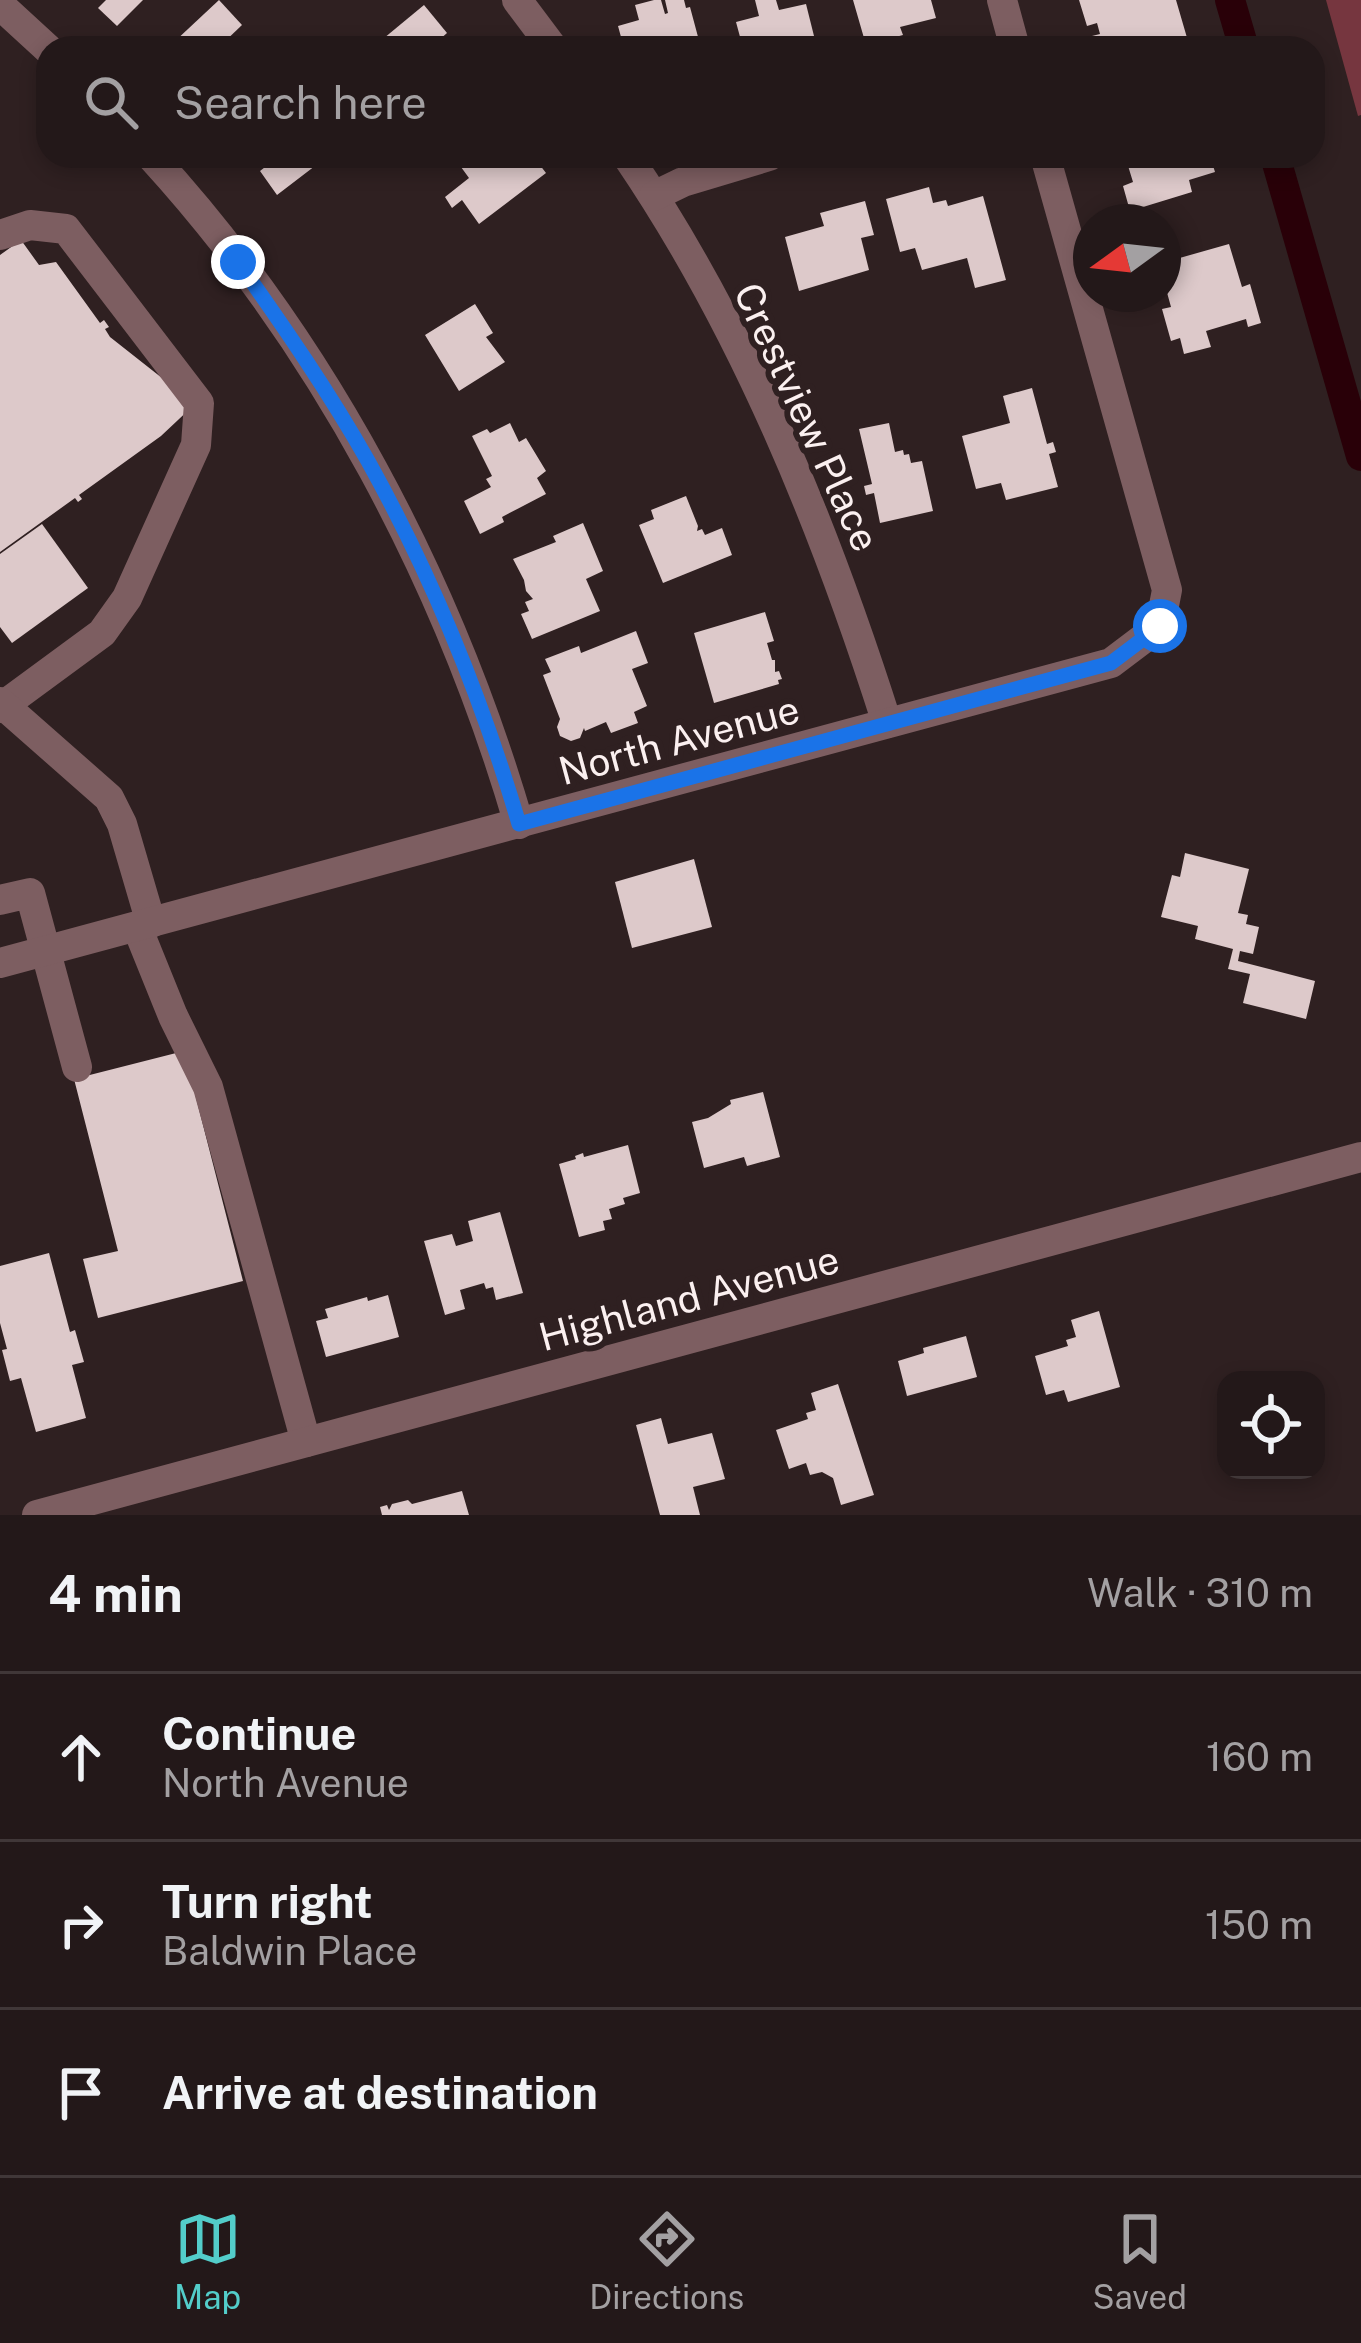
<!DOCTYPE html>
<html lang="en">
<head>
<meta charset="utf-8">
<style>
	body { margin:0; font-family:"Public Sans",sans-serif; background:#2b2122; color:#f1f3f6 }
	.controls { position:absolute; right:36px; bottom:36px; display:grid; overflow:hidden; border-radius:24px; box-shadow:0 6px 18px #0003 }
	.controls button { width:108px; height:108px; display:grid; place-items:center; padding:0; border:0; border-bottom:3px solid #403738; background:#231819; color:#f1f3f6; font:60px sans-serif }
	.compass { position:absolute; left:1073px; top:204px; width:108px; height:108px; border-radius:50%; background:#231819; box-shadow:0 6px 18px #0003; rotate:255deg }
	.stop { position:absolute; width:36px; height:36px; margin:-27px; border:9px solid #1a73e8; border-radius:50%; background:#fff }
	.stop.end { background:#1a73e8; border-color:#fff; box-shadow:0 3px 12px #0008 }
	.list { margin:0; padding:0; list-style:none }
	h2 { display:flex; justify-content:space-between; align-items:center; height:156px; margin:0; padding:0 48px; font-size:51px }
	h2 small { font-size:39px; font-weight:400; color:#a3a0a2 }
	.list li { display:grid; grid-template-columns:78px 1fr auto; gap:36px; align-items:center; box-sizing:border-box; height:168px; padding:0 48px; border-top:3px solid #403738 }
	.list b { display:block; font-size:45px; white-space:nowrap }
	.list p { margin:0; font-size:39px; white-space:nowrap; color:#a3a0a2 }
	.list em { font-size:39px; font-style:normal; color:#a3a0a2 }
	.icon { flex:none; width:66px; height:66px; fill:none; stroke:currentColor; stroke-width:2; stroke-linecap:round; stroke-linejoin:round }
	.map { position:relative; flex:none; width:1361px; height:1515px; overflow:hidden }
	.search { position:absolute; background:#231819; box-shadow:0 6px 18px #0003; left:36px; right:36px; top:36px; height:132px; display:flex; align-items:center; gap:30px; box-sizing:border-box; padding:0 42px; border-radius:36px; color:#a3a0a2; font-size:45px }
	.sheet { height:660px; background:#231819 }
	nav { display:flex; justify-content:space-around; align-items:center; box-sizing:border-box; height:168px; border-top:3px solid #403738; background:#231819; font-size:33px; color:#a3a0a2 }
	nav a { display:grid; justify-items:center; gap:6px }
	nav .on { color:#53cdca }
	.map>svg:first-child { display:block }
	.forest { fill:#76363f }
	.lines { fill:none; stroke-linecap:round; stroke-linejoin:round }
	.canal { stroke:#290008; stroke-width:30 }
	.building { fill:#ddc9ca }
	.minor { stroke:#7d5e61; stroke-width:30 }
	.route { stroke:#1a73e8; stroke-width:15 }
	.labels { text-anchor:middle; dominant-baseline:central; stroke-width:12; stroke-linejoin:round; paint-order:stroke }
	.street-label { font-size:39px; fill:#fbf0f0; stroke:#2f2021 }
</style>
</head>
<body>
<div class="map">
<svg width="1361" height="1515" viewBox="0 0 1361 1515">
	<rect width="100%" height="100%" fill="#2f2021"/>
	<polygon class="forest" points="1326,0 1361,0 1361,115 1358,116"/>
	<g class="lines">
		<g class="canal">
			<polyline points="1230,0 1244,48"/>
			<polyline points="1275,156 1361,456"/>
		</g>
	</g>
	<g class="building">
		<polygon points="106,0 143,0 117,26 98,8"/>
		<polygon points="219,0 242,25 218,48 177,48 173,43"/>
		<polygon points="654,0 661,0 665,14 668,13 665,0 684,0 686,8 690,7 701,48 624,48 618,26 639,20 635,5"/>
		<polygon points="755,0 776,0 779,10 806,4 817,48 743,48 736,22 759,16"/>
		<polygon points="853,0 931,0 936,18 900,27 903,35 866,45"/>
		<polygon points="1079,0 1176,0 1190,48 1104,48 1103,45 1095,47 1092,36 1100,34 1097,23 1087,26"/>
		<polygon points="424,5 447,33 430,48 372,48"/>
		<polygon points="271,156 328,156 277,195 260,171 274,160"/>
		<polygon points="453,156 533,156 546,173 479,224 462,200 452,208 445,197 469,178"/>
		<polygon points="1125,156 1210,156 1215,172 1189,180 1192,192 1130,211 1123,186 1133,182"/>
		<polygon points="929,187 933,203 946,200 948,206 983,196 1006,280 975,288 967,258 922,270 915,248 900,252 886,199"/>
		<polygon points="865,201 874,235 861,238 869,270 799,291 785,237 824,226 820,213"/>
		<polygon points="21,240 39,265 56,262 100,323 104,320 109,327 105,329 110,337 195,404 161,436 79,495 82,499 78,502 75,498 0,552 0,255"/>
		<polygon points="1229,244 1242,287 1250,284 1261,323 1248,327 1246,319 1206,331 1211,347 1184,354 1180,338 1171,341 1162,309 1171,307 1163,278 1163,245 1169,261"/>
		<polygon points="475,304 493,333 486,337 505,362 459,391 425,335"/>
		<polygon points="1032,388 1047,444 1053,442 1056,452 1049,454 1058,487 1006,500 1001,483 976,489 962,436 1010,423 1003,396"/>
		<polygon points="510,423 519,442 526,438 546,471 537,478 546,494 502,517 504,522 480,534 464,501 491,487 486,479 492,476 472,436 487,429 490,433"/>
		<polygon points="889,423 895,452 903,450 904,455 909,454 911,463 922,461 933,511 880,523 874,493 866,495 864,486 872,484 859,429"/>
		<polygon points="686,496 698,526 697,531 702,529 705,535 722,528 732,555 663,583 639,525 654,519 651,510"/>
		<polygon points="583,523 603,571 586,579 600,611 532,639 521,614 529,611 525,602 533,599 526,591 524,580 513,559 556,542 553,536"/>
		<polygon points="42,524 88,588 12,643 0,627 0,554"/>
		<polygon points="765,612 774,641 767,643 772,660 775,660 775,672 779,671 782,679 778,680 779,684 714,703 694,633"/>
		<polygon points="636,631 648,663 632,669 647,706 634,712 638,723 611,733 606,722 585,731 584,728 580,738 571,741 560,736 557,727 560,719 543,675 551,672 545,659 579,646 581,653"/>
		<polygon points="1185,853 1249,869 1238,913 1248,915 1246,924 1259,927 1253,954 1240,951 1238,961 1315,981 1306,1019 1243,1003 1250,974 1228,969 1233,949 1195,939 1198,926 1161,917 1172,875 1180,877"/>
		<polygon points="694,859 712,927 632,948 615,882"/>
		<polygon points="184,1051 243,1281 98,1318 83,1259 118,1251 74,1079"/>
		<polygon points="763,1092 780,1157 747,1166 744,1157 704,1168 692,1122 708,1118 731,1104 730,1100"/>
		<polygon points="628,1145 640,1193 623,1198 625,1204 609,1209 612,1219 603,1221 605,1230 579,1237 559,1164 576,1159 575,1156 583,1153 584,1157"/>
		<polygon points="500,1212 523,1293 496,1300 493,1287 486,1289 484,1283 460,1290 465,1309 445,1315 424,1241 452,1234 456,1246 473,1241 468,1221"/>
		<polygon points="49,1253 70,1332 75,1330 84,1362 72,1365 86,1418 36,1432 21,1378 10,1381 2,1350 7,1349 0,1323 0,1266"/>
		<polygon points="388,1295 399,1337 326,1357 316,1321 328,1318 325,1309 367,1297 368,1301"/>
		<polygon points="1099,1311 1120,1387 1068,1402 1064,1390 1046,1395 1035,1356 1068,1346 1066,1340 1076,1337 1071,1320"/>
		<polygon points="966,1336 977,1377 907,1396 898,1361 924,1353 923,1348"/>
		<polygon points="838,1384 874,1495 841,1505 833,1478 822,1472 810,1475 806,1463 789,1469 776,1430 808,1419 806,1413 816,1410 811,1393"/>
		<polygon points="661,1418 668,1444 712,1433 725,1479 693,1487 700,1515 660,1515 636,1425"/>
		<polygon points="462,1491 469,1515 382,1515 380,1507 387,1505 389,1510 392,1504 408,1500 412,1504"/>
	</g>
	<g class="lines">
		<g class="minor">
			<polyline points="517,0 553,48"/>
			<polyline points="1002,0 1015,48"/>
			<polyline points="0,5 48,49"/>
			<path d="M151,156C323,344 448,581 519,824"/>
			<path d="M627,156C744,328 824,525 887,723"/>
			<polyline points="654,196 683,182 769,156"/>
			<polyline points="0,235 30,225 66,229 199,403 196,445 127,598 102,633 0,708"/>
			<polyline points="0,702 109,798 122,824 151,923"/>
			<polyline points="0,900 30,893 77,1067"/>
			<polyline points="137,927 173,1016 208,1087 306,1442"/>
			<polyline points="0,963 1111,663 1160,626 1167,590 1045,156"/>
			<polyline points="37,1515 1361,1157"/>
		</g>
	</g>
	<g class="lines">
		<path class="route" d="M238,262C284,327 329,392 368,461C432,576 482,699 519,824L1111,663L1160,626"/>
	</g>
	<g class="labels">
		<g class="street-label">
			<text transform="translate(807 417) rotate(65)">Crestview Place</text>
			<text transform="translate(679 740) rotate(-15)">North Avenue</text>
			<text transform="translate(689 1298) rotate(-15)">Highland Avenue</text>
		</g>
	</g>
</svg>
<div class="controls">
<button><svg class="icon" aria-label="locate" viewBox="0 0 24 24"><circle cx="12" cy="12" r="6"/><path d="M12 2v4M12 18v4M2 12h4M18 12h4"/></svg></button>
</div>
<svg class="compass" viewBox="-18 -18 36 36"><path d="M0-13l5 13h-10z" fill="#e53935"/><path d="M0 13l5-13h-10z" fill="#a3a0a2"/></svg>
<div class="stop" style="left:1160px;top:626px"></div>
<div class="stop end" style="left:238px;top:262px"></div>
<div class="search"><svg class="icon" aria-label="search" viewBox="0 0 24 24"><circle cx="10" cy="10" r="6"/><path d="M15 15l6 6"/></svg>Search here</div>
</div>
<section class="sheet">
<h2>4 min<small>Walk · 310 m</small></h2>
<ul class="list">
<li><svg class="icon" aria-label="ahead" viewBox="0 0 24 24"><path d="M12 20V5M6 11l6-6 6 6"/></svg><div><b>Continue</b><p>North Avenue</p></div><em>160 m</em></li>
<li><svg class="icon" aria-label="right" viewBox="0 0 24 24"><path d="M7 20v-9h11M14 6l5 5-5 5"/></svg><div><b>Turn right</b><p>Baldwin Place</p></div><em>150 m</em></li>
<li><svg class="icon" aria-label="arrive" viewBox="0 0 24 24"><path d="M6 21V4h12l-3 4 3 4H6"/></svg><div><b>Arrive at destination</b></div></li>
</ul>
</section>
<nav>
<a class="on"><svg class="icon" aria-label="map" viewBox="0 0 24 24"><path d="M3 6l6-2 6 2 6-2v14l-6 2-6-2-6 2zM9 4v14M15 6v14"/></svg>Map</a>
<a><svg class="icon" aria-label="directions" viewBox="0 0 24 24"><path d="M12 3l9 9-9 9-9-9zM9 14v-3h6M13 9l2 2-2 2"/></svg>Directions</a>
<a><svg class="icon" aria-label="saved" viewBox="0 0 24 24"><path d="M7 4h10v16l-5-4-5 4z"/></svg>Saved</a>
</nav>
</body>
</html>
